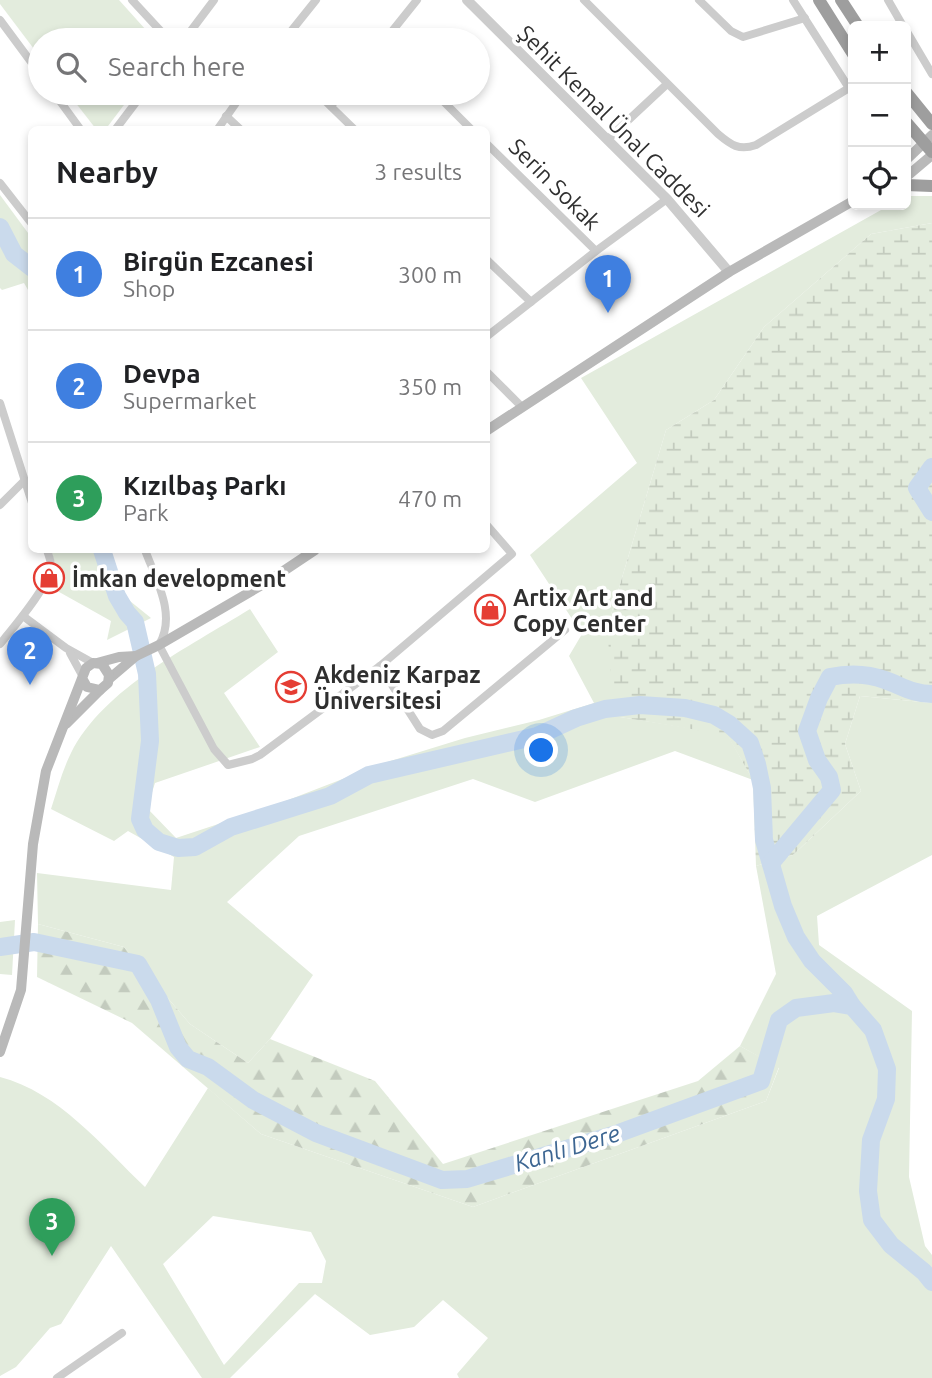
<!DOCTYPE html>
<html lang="en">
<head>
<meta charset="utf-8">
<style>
	body { margin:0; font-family:Ubuntu,sans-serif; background:#f6f6f6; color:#202124 }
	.controls { position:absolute; right:21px; top:21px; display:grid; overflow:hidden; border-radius:10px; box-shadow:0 4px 10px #0003 }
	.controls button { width:63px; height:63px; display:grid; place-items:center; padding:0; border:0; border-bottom:2px solid #e0e0e0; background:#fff; color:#202124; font:35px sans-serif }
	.you { position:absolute; left:542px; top:751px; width:24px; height:24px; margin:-18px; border:5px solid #fff; border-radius:50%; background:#1a73e8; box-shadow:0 0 0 10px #1a73e833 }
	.badge { display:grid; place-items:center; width:46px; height:46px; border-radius:50%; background:#d93025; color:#fff; font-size:23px; font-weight:700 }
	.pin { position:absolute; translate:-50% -58px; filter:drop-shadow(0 2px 4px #0008) }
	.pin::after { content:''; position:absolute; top:37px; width:24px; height:21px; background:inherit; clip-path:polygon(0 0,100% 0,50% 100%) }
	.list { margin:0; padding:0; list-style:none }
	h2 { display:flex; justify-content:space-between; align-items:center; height:91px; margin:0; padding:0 28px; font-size:30px }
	h2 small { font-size:23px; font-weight:400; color:#757577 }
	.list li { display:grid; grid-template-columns:46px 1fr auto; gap:21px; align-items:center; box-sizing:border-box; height:112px; padding:0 28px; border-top:2px solid #e0e0e0 }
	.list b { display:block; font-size:26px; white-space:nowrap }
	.list p { margin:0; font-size:23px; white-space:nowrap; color:#757577 }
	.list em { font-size:23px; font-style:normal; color:#757577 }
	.icon { flex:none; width:38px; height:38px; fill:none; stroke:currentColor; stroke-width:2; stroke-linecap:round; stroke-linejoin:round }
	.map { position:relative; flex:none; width:932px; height:1378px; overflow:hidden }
	.search { position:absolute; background:#fff; box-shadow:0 4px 10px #0003; left:28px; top:28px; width:462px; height:77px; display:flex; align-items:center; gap:18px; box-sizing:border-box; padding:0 24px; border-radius:38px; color:#757577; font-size:26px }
	.panel { position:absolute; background:#fff; box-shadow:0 4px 10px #0003; left:28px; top:126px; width:462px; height:427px; border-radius:10px }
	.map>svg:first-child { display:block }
	.green { fill:#e3ecdd; fill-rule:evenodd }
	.forest { fill:url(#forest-firs) }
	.wetland { fill:url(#wetland-marsh) }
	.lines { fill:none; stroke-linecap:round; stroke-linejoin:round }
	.river { stroke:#cadaec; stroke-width:18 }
	.minor { stroke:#ccc; stroke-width:8 }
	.tertiary { stroke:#ccc; stroke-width:10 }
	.secondary { stroke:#b9b9b9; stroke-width:10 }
	.trunk { stroke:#9e9e9e; stroke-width:12 }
	.labels { text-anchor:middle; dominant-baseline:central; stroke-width:7; stroke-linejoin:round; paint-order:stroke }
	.street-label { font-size:23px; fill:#2f2f2f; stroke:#fff }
	.poi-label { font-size:23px; font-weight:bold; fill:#2f2f2f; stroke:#fff; text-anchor:start }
	.water-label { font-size:24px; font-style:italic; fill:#3d6692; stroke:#fff }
</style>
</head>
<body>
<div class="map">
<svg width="932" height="1378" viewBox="0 0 932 1378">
	<defs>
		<pattern id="forest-firs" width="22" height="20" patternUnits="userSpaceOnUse" patternTransform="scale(1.75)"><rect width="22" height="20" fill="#e3ecdd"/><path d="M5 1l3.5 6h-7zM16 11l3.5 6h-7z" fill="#c3cbbe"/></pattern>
		<pattern id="wetland-marsh" width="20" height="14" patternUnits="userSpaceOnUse" patternTransform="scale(1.75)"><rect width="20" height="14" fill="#e3ecdd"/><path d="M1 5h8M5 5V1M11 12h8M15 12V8" fill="none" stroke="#c3cbbe"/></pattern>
	</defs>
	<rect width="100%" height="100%" fill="#fff"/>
	<g class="green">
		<polygon points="0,0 119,0 155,40 40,40 40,57 0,4"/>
		<polygon points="68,93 133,93 105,130 96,129"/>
		<polygon points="0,195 31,237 31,295 24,283 2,290 0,288"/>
		<path d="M906,196H932V223L871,234L764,327L714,400L666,430L607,628L620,717L727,734L753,780L675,751L535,802L473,779L299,836L227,902L313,975L270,1039L248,1063L190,1024L124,947L38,924L37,873L171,890L174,857L128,831L114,841L51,809C57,791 62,771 71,753C104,688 189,647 250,609L278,652L224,693L260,747L155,783L147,808L176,838L270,807L384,763L465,738L539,720L594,703L569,656L582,634L530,555L637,463L581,378L890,205H906Z"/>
		<polygon points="51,550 108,550 125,597 151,618 107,640 111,621 52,588 56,567"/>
		<path d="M860,696L932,703V855L817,916L819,945L912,1011L909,1177L925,1246L932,1255V1378H459L457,1374L488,1338L443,1300L414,1327L370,1335L315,1294L230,1378H202L111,1246L61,1324L50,1328L16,1367L0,1376V1077C59,1092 103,1147 145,1187L208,1088L261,1134L473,1207L766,1101L779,1068L740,1046L776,974L756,866L793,855L861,791L845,744ZM213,1216L311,1232L326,1261L322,1283H299L224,1365L163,1264Z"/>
		<polygon points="15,920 12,975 0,974 0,922"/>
	</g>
	<polygon class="forest" points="38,924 124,947 190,1024 248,1063 270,1039 375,1081 443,1164 698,1081 740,1046 779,1067 766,1101 473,1207 261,1134 132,1023 37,977"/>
	<polygon class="wetland" points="932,223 932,703 860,696 845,744 861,791 793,855 756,866 753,780 727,735 620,717 613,695 607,628 666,430 714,400 764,327 871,234"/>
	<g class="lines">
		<g class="river">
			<polyline points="0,227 14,254 32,268"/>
			<polyline points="932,467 917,488 932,512"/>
			<polyline points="102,550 117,596 127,613 135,622 147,674 150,741 140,819 145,830 159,842 178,848 195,847 231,827 330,796 369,775 537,736 576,718 605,709 640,705 685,708 714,715 729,724 750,743 757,764 762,788 764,840 783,906 796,937 812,961 844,993 852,1006"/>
			<path d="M771,863L832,790L829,777L817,760L807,731L819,698L830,677C849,673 866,673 885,680C902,686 913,694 932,694"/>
			<polyline points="0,947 34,942 138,964 159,1000 178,1047 188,1059 208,1067 253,1100 316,1133 442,1180 467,1179 619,1133 761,1081 779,1020 796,1008 834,1003 852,1006 873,1030 887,1069 886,1099 871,1140 868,1191 872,1220 891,1245 924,1272 932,1282"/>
		</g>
		<g class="minor">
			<polyline points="132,0 169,40"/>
			<path d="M584,0L718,134C731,145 739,151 756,145L849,88L793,0"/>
			<polyline points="699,0 731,31 743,37 805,18"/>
			<polyline points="888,0 903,26"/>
			<polyline points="0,20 40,74"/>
			<polyline points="906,30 932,74"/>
			<polyline points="184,40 214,0"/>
			<polyline points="284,40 316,0"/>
			<polyline points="385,40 417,0"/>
			<polyline points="54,93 81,130"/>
			<polyline points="317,93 355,130"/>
			<polyline points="435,93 472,130"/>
			<polyline points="331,106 341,93"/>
			<polyline points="226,116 241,130"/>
			<polyline points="115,130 143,93"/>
			<polyline points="217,130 243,93"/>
			<polyline points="607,140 667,84"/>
			<polyline points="486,143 596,251"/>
			<polyline points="0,183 32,224"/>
			<polyline points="486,259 531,302"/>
			<polyline points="486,337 596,251 667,199"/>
			<polyline points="486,371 522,407"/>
			<polyline points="0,403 32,503"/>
			<polyline points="0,505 24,481"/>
			<path d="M145,550C156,580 177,615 159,645L214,749L228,765L252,759L260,755L380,666L512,554L486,524"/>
			<polyline points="23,616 66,648 93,663"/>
			<path d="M0,644C12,629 51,584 51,566C51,560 48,554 47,550"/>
			<polyline points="70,653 82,675"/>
			<polyline points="380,666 420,729 432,735 443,731 565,630"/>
			<polyline points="57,1378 122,1333"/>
		</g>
		<polyline class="tertiary" points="467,0 667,199 729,272"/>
		<g class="secondary">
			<polyline points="906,160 932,135"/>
			<polyline points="906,177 932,155"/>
			<polyline points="486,431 729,272 853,201"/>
			<polyline points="97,663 119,657 136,656"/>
			<polyline points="109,679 136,656 159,645 267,582 315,550"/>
			<polyline points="66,724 100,690"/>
			<polyline points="0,1052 21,990 33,844 46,771 86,668 93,663 102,664 109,675 108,683 100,690 87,687 83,680"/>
		</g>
		<g class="trunk">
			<polyline points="819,0 853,54"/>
			<polyline points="841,0 858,26"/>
			<polyline points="906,92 932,124"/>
			<polyline points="906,122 932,152"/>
			<polyline points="906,185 932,186"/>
		</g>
	</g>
	<defs>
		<g id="shop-ring" transform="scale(1.575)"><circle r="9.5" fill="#fff" stroke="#e53d33" stroke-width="1.5"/><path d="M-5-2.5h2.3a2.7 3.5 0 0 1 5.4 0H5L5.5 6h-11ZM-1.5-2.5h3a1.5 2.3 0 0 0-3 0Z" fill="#e53d33"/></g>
		<g id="university-ring" transform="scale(1.575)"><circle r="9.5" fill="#fff" stroke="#e53d33" stroke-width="1.5"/><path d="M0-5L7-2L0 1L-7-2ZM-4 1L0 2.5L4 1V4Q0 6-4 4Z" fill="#e53d33"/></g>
	</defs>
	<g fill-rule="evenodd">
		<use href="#shop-ring" x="49" y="578"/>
		<use href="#shop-ring" x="490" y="610"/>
		<use href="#university-ring" x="291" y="687"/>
	</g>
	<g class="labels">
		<g class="street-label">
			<text transform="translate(614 121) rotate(45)">Şehit Kemal Ünal Caddesi</text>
			<text transform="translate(555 184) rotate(45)">Serin Sokak</text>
		</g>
		<g class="poi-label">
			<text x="72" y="578">İmkan development</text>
			<text x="513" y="597">Artix Art and<tspan x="513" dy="26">Copy Center</tspan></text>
			<text x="314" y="674">Akdeniz Karpaz<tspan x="314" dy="26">Üniversitesi</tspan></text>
		</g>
		<g class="water-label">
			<text transform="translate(567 1148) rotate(-17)">Kanlı Dere</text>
		</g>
	</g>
</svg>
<div class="controls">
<button>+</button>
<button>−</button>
<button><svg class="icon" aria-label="locate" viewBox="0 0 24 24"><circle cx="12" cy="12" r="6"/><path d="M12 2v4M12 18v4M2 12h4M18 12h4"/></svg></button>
</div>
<div class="you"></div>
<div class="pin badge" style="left:608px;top:313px;background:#3f7fe0">1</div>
<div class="pin badge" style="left:30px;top:685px;background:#3f7fe0">2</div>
<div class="pin badge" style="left:52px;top:1256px;background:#2e9e5b">3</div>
<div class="search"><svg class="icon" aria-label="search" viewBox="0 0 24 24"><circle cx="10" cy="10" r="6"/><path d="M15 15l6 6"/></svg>Search here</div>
<section class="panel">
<h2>Nearby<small>3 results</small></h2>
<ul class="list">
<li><span class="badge" style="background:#3f7fe0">1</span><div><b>Birgün Ezcanesi</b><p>Shop</p></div><em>300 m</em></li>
<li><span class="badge" style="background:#3f7fe0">2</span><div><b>Devpa</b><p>Supermarket</p></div><em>350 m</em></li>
<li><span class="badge" style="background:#2e9e5b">3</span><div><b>Kızılbaş Parkı</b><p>Park</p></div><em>470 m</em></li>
</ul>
</section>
</div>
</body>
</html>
